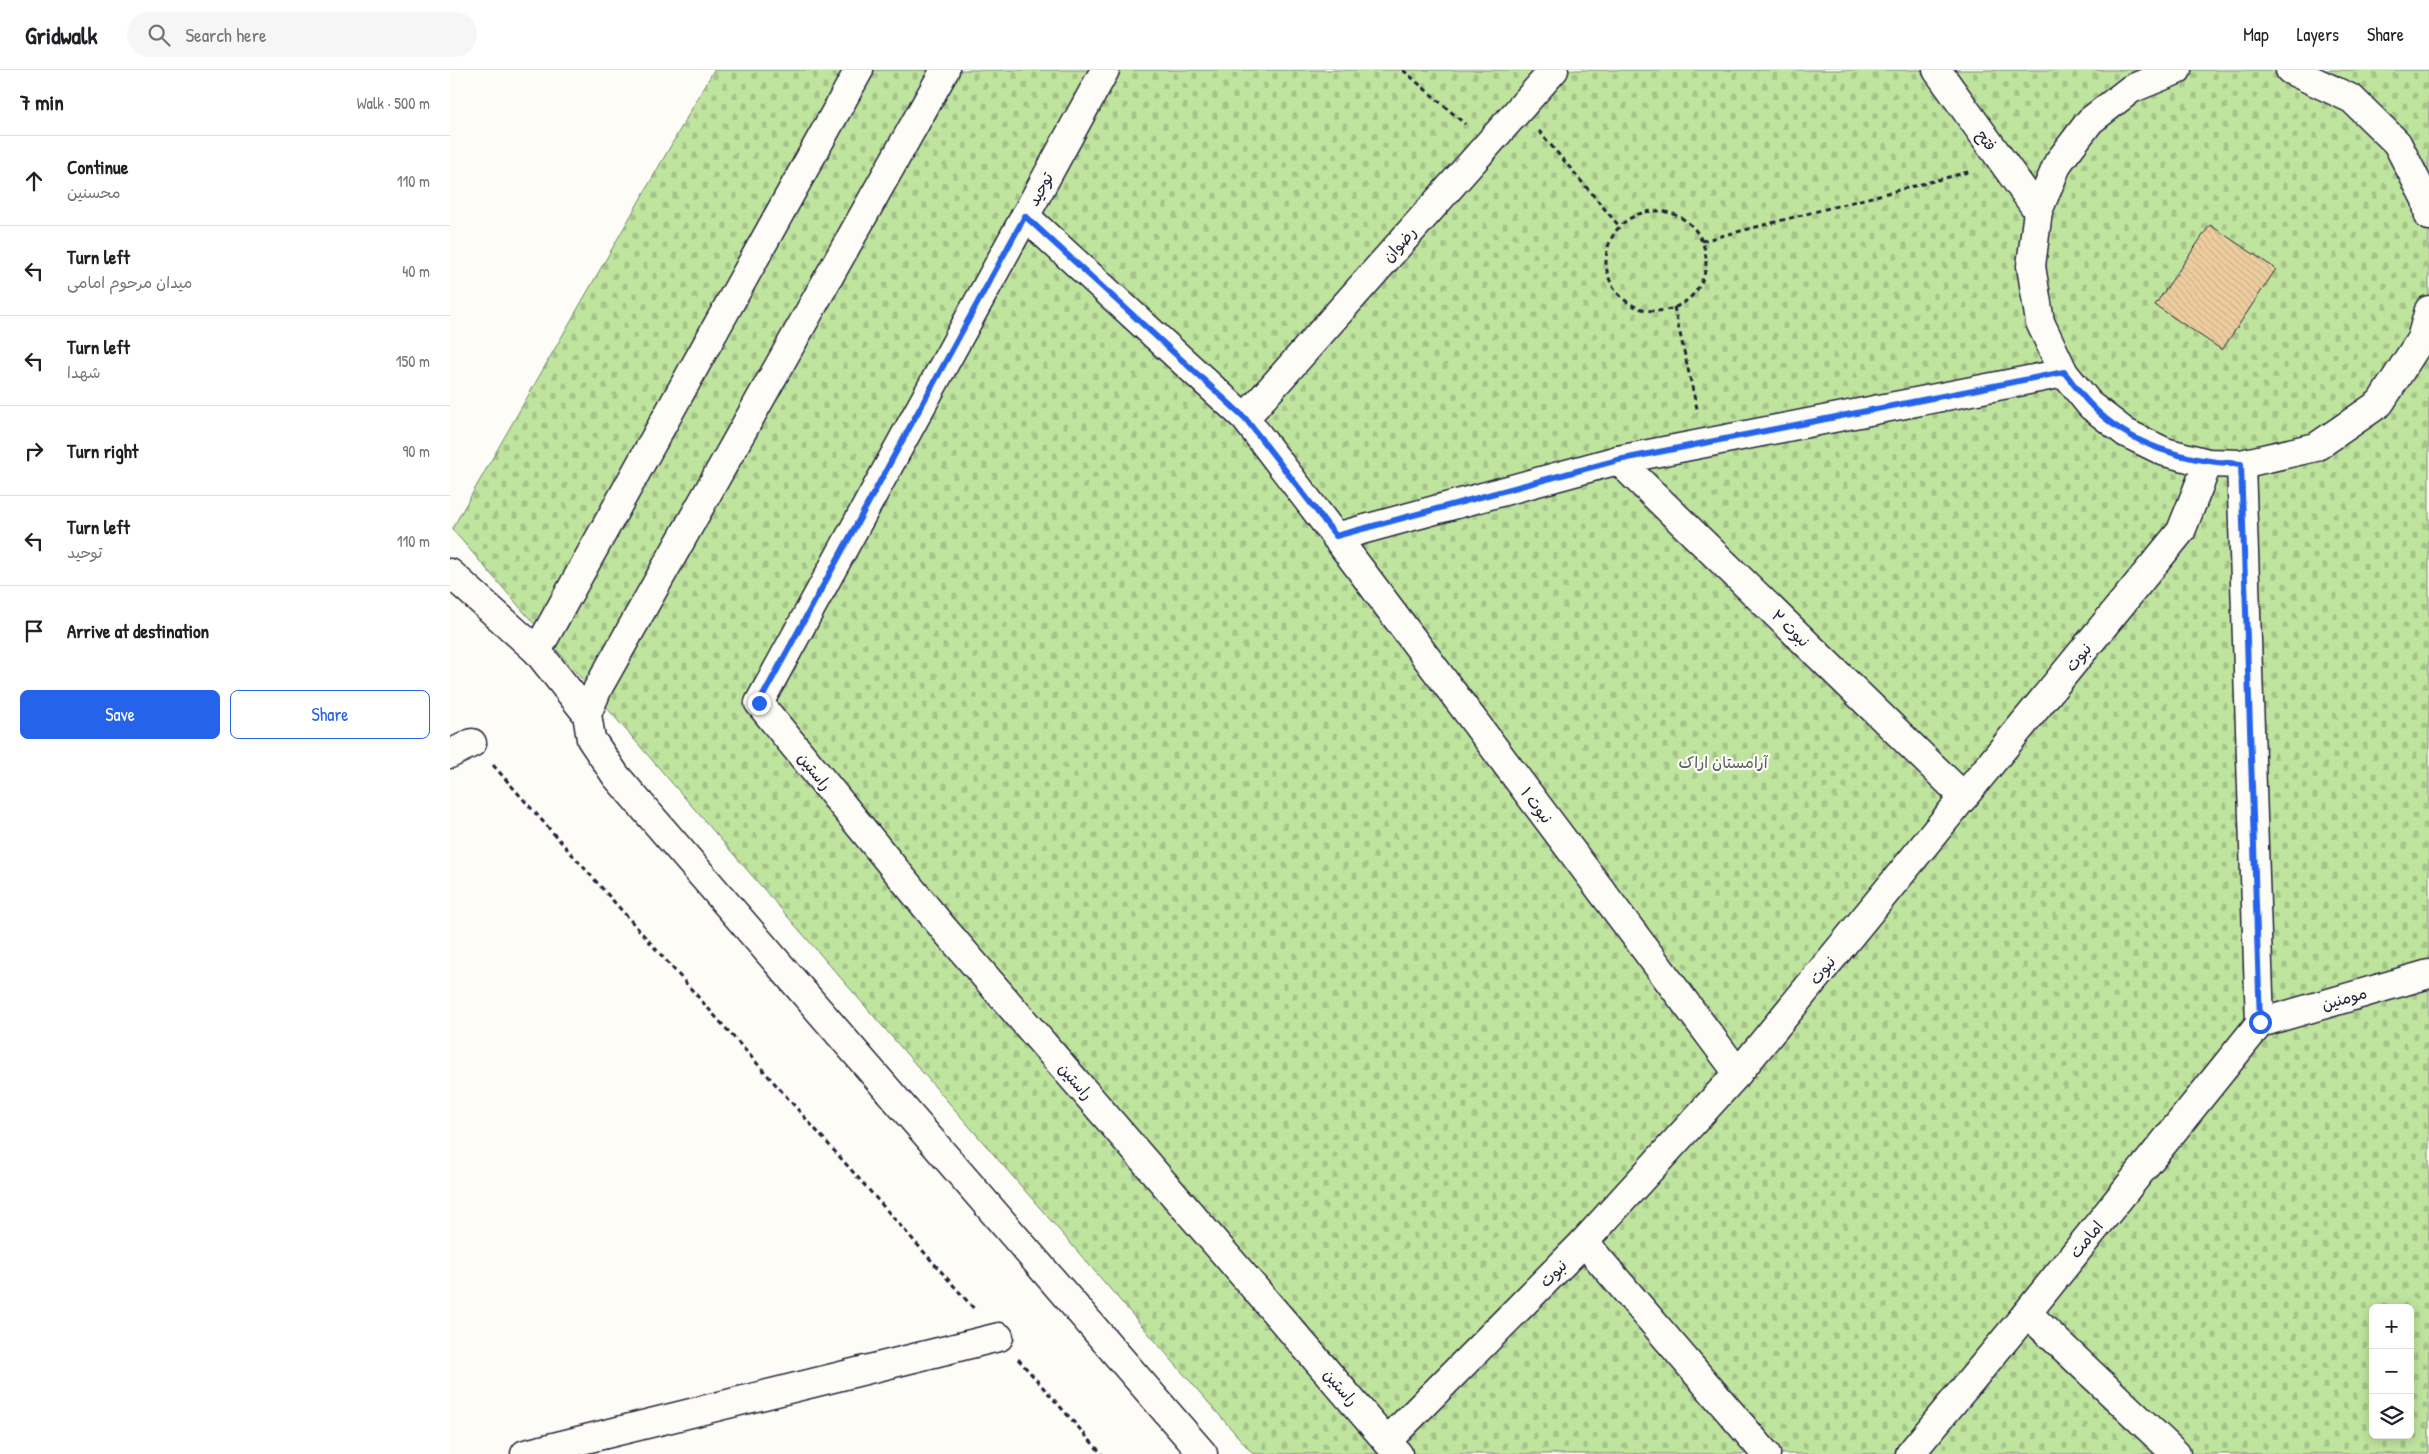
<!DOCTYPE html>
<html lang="en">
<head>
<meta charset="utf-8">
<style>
	body { margin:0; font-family:"Patrick Hand","Playpen Sans Arabic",sans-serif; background:#f6f6f6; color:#202124 }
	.controls { position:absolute; right:15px; bottom:15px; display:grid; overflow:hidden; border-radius:8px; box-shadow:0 2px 12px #0003 }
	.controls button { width:45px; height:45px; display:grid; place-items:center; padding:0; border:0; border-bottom:1px solid #e0e0e0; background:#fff; color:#202124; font:25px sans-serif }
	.stop { position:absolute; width:15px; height:15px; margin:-11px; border:4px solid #2563eb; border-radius:50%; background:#fff }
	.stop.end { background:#2563eb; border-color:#fff; box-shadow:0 1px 5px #0008 }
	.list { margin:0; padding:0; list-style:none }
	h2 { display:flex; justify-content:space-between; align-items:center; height:65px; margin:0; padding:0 20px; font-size:21px }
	h2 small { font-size:16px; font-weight:400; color:#757577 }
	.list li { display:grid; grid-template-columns:32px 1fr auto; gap:15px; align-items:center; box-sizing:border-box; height:90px; padding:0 20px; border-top:1px solid #e0e0e0 }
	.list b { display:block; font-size:19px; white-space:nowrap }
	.list p { margin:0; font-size:16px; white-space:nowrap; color:#757577 }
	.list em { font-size:16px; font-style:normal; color:#757577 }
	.actions { display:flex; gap:10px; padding:15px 20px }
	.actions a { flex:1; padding:11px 0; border:1px solid #2563eb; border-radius:8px; text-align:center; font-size:18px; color:#2563eb }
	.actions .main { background:#2563eb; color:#fff }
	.icon { flex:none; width:28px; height:28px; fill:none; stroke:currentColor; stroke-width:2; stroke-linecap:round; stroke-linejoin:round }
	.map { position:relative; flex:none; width:1979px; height:1384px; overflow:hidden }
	header { display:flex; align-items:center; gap:30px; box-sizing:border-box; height:70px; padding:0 25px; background:#fff; border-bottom:1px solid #e0e0e0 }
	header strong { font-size:24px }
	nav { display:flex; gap:28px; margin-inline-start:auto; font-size:18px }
	.search { width:350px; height:45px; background:#f6f6f6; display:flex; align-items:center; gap:12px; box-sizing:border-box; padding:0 18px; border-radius:28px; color:#757577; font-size:19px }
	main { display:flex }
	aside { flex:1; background:#fff }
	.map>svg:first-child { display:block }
	.cemetery { fill:url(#cemetery-stones); stroke:#70836c; fill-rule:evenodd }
	.building { fill:url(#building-back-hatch); stroke:#22223b }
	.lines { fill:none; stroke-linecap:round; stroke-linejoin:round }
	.minor-casing { stroke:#22223b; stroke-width:31 }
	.path { stroke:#22223b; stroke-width:3; stroke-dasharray:5 4; stroke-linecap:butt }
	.minor { stroke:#fdfcf7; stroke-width:28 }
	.route { stroke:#2563eb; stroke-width:6 }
	.labels { text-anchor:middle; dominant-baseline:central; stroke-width:4.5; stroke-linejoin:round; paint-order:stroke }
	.street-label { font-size:16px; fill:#22223b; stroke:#fdfcf7 }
	.park-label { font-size:16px; fill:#515c59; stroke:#fdfcf7 }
</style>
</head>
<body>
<header>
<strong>Gridwalk</strong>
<div class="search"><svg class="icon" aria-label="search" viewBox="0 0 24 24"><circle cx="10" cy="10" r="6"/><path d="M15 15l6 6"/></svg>Search here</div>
<nav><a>Map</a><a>Layers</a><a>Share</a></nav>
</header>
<main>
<aside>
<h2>7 min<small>Walk · 500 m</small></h2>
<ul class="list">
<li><svg class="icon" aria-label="ahead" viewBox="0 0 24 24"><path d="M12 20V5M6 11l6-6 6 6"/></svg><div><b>Continue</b><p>محسنین</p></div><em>110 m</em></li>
<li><svg class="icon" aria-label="left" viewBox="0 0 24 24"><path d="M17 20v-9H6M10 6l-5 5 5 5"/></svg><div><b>Turn left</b><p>میدان مرحوم امامی</p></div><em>40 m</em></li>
<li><svg class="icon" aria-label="left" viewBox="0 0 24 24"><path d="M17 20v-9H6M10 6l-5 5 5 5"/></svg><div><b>Turn left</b><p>شهدا</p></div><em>150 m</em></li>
<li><svg class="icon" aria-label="right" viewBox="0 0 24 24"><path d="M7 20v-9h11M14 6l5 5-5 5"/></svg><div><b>Turn right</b></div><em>90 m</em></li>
<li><svg class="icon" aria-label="left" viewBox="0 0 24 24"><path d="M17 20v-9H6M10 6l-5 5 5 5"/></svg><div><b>Turn left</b><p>توحید</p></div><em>110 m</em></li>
<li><svg class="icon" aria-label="arrive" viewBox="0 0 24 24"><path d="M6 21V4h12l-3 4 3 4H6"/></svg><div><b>Arrive at destination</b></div></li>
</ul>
<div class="actions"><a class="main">Save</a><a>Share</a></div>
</aside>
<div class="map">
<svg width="1979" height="1384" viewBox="0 0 1979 1384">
	<defs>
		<pattern id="cemetery-stones" width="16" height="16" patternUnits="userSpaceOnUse" patternTransform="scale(1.25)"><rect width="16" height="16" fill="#bfe49e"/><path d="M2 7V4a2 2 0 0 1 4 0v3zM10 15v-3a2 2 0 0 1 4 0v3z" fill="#a4c389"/></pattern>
		<pattern id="building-back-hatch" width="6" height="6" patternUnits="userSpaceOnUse" patternTransform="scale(1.25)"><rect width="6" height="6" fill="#eecea0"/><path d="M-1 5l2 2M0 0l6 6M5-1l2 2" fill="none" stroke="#ccb18b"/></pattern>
	</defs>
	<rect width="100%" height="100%" fill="#fdfcf7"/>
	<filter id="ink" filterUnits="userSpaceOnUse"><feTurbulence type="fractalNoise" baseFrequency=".02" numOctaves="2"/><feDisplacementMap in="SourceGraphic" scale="10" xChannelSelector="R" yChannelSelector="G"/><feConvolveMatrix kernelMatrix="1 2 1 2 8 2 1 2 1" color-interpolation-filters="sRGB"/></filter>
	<g filter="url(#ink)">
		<path class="cemetery" d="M264,0H1979V1384H803L2,459ZM1923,1238H1960V1365H1923Z"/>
		<polygon class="building" points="1760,155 1826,199 1772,280 1705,235"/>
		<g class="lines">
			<g class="minor-casing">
				<g id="minor">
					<polyline points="495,0 148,618 137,644 141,669 166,706 753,1384"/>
					<polyline points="655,0 309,633 494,859 948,1384"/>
					<polyline points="1487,0 1588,141"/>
					<polyline points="1727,0 1681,19 1640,51 1608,93 1588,141 1581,196 1590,252 1614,303 1641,336 1676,363 1715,382 1758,393 1791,394 1866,377 1930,333 1971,269 1979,240"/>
					<polyline points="1840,0 1902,29 1947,73 1976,130 1979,146"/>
					<polyline points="575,146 795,348 886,467 1288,1003"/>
					<polyline points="795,348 1104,0"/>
					<polyline points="1168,390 1514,727"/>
					<polyline points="1791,394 1810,953"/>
					<polyline points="886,467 1168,390 1614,303"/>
					<polyline points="0,503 87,581 137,644"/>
					<polyline points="87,581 409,0"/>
					<polyline points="0,684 22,673"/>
					<polyline points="1810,953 1979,904"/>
					<polyline points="1134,1172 1316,1384"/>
					<polyline points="1577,1243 1726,1384"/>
					<polyline points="937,1371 1134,1172 1288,1003 1731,461 1758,393"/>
					<polyline points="75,1384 549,1267"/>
					<polyline points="1460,1384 1577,1243 1810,953"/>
				</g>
			</g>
			<g class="path">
				<polyline points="953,0 1015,54"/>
				<polyline points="1089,61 1169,156"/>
				<circle cx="1206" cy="191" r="50"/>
				<polyline points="1252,171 1522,101"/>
				<polyline points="1224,237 1248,343"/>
				<polyline points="43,695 526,1241"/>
				<polyline points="568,1289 652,1384"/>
			</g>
			<use href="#minor" class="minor"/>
		</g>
	</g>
	<g class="lines" filter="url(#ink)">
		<path class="route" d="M309,633L575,146L795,348L886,466L1168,390L1614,302C1623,313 1631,325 1641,335C1680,376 1737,392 1791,394L1810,952"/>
	</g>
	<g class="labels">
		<g class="street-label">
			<text transform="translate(1537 70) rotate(54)">فتح</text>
			<text transform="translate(590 119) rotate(-61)">توحید</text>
			<text transform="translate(949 174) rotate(-48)">رضوان</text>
			<text transform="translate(1341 558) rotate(44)">نبوت ۲</text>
			<text transform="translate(1628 587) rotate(-51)">نبوت</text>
			<text transform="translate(365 701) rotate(51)">راستین</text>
			<text transform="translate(1087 735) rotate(53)">نبوت ۱</text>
			<text transform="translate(1372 900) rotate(-51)">نبوت</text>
			<text transform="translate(1894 928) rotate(-16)">مومنین</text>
			<text transform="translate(626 1011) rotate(49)">راستین</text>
			<text transform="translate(1636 1169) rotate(-51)">امامت</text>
			<text transform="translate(1103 1203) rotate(-45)">نبوت</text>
			<text transform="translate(891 1317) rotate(49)">راستین</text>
		</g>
		<g class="park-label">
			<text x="1273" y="692">آرامستان اراک</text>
		</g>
	</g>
</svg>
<div class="controls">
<button>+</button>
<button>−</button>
<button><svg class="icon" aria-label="layers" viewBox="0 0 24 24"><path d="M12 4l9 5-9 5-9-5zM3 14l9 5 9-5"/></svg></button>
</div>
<div class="stop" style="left:1810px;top:952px"></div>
<div class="stop end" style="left:309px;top:633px"></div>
</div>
</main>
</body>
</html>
